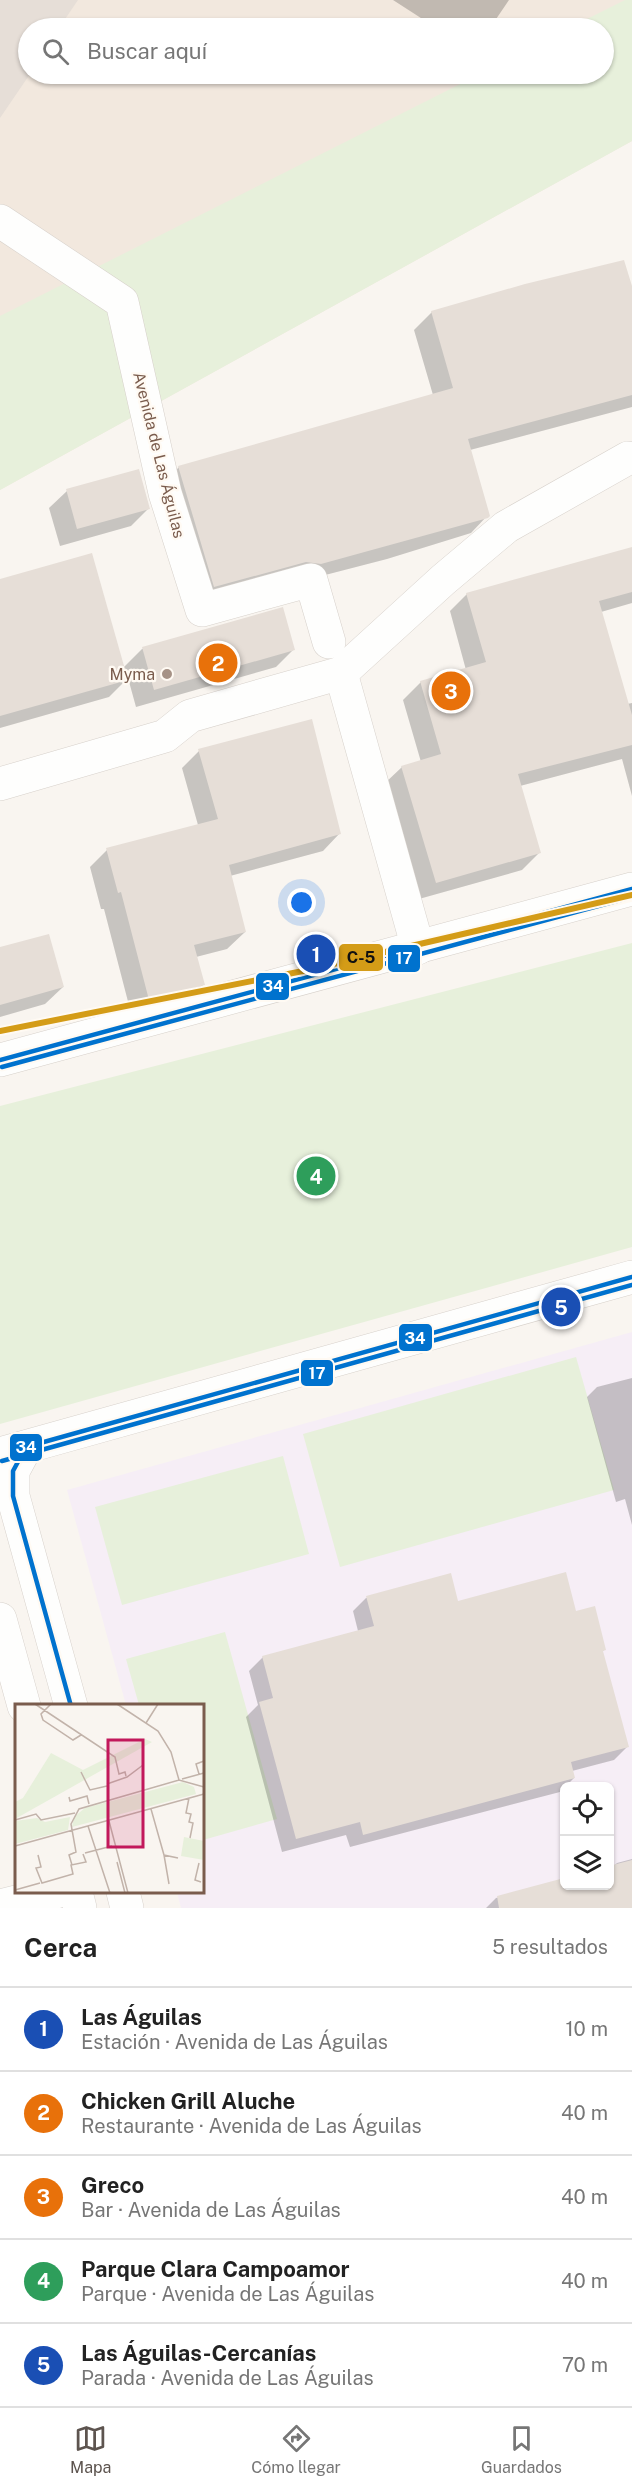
<!DOCTYPE html>
<html lang="es">
<head>
<meta charset="utf-8">
<style>
	body { margin:0; font-family:"Public Sans",sans-serif; background:#f6f6f6; color:#222 }
	.controls { position:absolute; right:18px; bottom:18px; display:grid; overflow:hidden; border-radius:9px; box-shadow:0 2px 4px #0004 }
	.controls button { width:54px; height:54px; display:grid; place-items:center; padding:0; border:0; border-bottom:2px solid #e0e0e0; background:#fff; color:#222; font:30px sans-serif }
	.you { position:absolute; left:302px; top:903px; width:21px; height:21px; margin:-15px; border:4px solid #fff; border-radius:50%; background:#1a73e8; box-shadow:0 0 0 9px #1a73e833 }
	.badge { display:grid; place-items:center; width:39px; height:39px; border-radius:50%; background:#5d544f; color:#fff; font-size:20px; font-weight:700 }
	.pin { position:absolute; translate:-50% -50%; border:3px solid #fff; box-shadow:0 2px 6px #0006 }
	.list { margin:0; padding:0; list-style:none }
	h2 { display:flex; justify-content:space-between; align-items:center; height:78px; margin:0; padding:0 24px; font-size:26px }
	h2 small { font-size:20px; font-weight:400; color:#767676 }
	.list li { display:grid; grid-template-columns:39px 1fr auto; gap:18px; align-items:center; box-sizing:border-box; height:84px; padding:0 24px; border-top:2px solid #e0e0e0 }
	.list b { display:block; font-size:22px; white-space:nowrap }
	.list p { margin:0; font-size:20px; white-space:nowrap; color:#767676 }
	.list em { font-size:20px; font-style:normal; color:#767676 }
	.icon { flex:none; width:33px; height:33px; fill:none; stroke:currentColor; stroke-width:2; stroke-linecap:round; stroke-linejoin:round }
	.map { position:relative; flex:none; width:632px; height:1908px; overflow:hidden }
	.search { position:absolute; background:#fff; box-shadow:0 2px 4px #0004; left:18px; right:18px; top:18px; height:66px; display:flex; align-items:center; gap:15px; box-sizing:border-box; padding:0 21px; border-radius:33px; color:#767676; font-size:22px }
	.sheet { height:498px; background:#fff }
	nav { display:flex; justify-content:space-around; align-items:center; box-sizing:border-box; height:84px; border-top:2px solid #e0e0e0; background:#fff; font-size:16px; color:#767676 }
	nav a { display:grid; justify-items:center; gap:3px }
	nav .on { color:#5d544f }
	.map>svg:first-child { display:block }
	.residential { fill:#f2e8de; fill-rule:evenodd }
	.education { fill:#f6eef6; fill-rule:evenodd }
	.green { fill:#e7f0db }
	.shadow { fill:#0003 }
	.building { fill:#e6ded7 }
	.lines { fill:none; stroke-linecap:round; stroke-linejoin:round }
	.minor-casing { stroke:#d7d1cb; stroke-width:34 }
	.minor { stroke:#fefefd; stroke-width:33 }
	.bus-1-casing { stroke:#fffaf3; stroke-width:9 }
	.bus-2-casing { stroke:#fffaf3; stroke-width:9 }
	.bus-1 { stroke:#0072ce; stroke-width:4.5 }
	.bus-2 { stroke:#0072ce; stroke-width:4.5 }
	.rail-1-casing { stroke:#fffaf3; stroke-width:10 }
	.rail-1 { stroke:#d49c17; stroke-width:6 }
	.poi-dot { fill:#a69286; stroke:#fffaf3; stroke-width:2 }
	.labels { text-anchor:middle; dominant-baseline:central; stroke-width:4.5; stroke-linejoin:round; paint-order:stroke }
	.street-label { font-size:16px; fill:#7a5c4d; stroke:#fffaf3 }
	.poi-label { font-size:16px; fill:#7a5c4d; stroke:#fffaf3; text-anchor:end }
	.inset-road { fill:none; stroke:#c2b3aa; stroke-width:1.5 }
	.view { fill:#c2185b; fill-opacity:0.15; stroke:#c2185b; stroke-width:3 }
	.inset-edge { fill:none; stroke:#7a5c4d; stroke-width:3 }
	.line-badge { stroke:#fffaf3; stroke-width:2 }
	.badge-label { font-size:16px; text-anchor:middle; font-weight:bold; fill:#fff }
	.pale-badge-label { font-size:16px; text-anchor:middle; font-weight:bold; fill:#111 }
</style>
</head>
<body>
<div class="map">
<svg width="632" height="1908" viewBox="0 0 632 1908">
	<rect width="100%" height="100%" fill="#f9f5f0"/>
	<path class="residential" d="M0,0H632V141L0,490ZM28,28H604V74H28Z"/>
	<path class="education" d="M632,1332V1908H181L177,1892H202V1706L126,1705L67,1490ZM564,1786H610V1886H564Z"/>
	<g class="green">
		<polygon points="625,0 632,0 632,141 0,490 0,316 480,74 604,74 604,28 569,28"/>
		<polygon points="632,943 632,1247 0,1424 0,1106"/>
		<polygon points="576,1357 614,1490 340,1567 303,1434"/>
		<polygon points="283,1456 309,1554 122,1605 95,1507"/>
		<polygon points="225,1632 277,1819 203,1840 202,1706 139,1705 126,1659"/>
	</g>
	<g class="shadow">
		<polygon points="393,0 509,0 490,28 432,28 423,22 424,20"/>
		<polygon points="632,291 632,407 470,450 488,515 471,533 387,559 302,581 197,604 162,485 179,467 433,395 414,330 432,312"/>
		<polygon points="67,491 149,508 131,526 60,546 49,508"/>
		<polygon points="632,549 632,603 601,612 627,704 632,703 632,796 622,759 520,786 540,852 522,870 419,899 384,784 402,767 421,762 403,700 421,682 466,670 450,611 467,594"/>
		<polygon points="0,581 123,668 142,649 282,609 293,650 276,667 136,707 128,678 109,697 0,728"/>
		<polygon points="199,751 340,833 323,851 230,876 245,932 227,949 196,957 203,985 186,1002 132,1017 104,909 101,909 90,867 107,850 198,825 182,768"/>
		<polygon points="0,949 63,987 45,1004 0,1017"/>
		<polygon points="632,1378 632,1525 625,1499 616,1502 587,1397 597,1387"/>
		<polygon points="450,1575 457,1603 575,1613 604,1650 602,1652 627,1747 614,1760 572,1771 574,1778 560,1792 350,1847 346,1835 282,1852 246,1717 258,1705 249,1671 263,1657 358,1631 353,1611 366,1598"/>
		<polygon points="632,1859 632,1908 486,1908 496,1898 564,1880 564,1886 610,1886 613,1867 617,1863"/>
	</g>
	<g class="building">
		<polygon points="0,0 78,0 59,28 28,28 30,74 0,118"/>
		<polygon points="624,260 632,286 632,395 468,439 490,516 488,518 321,564 306,562 214,587 178,466 453,388 431,311 525,284"/>
		<polygon points="139,469 150,509 77,529 66,489"/>
		<polygon points="632,547 632,592 599,601 632,715 632,745 518,774 541,853 436,883 401,766 441,754 420,681 486,662 466,593"/>
		<polygon points="92,553 128,680 0,716 0,579"/>
		<polygon points="283,607 295,650 154,690 142,647"/>
		<polygon points="312,719 341,834 229,865 246,932 194,945 205,985 149,1000 121,892 118,893 106,848 218,819 198,749"/>
		<polygon points="49,934 64,987 0,1005 0,947"/>
		<polygon points="566,1572 576,1611 595,1606 606,1650 603,1651 629,1747 571,1762 575,1778 363,1835 360,1822 296,1839 259,1702 273,1698 262,1656 374,1626 366,1596 451,1573 458,1601"/>
		<polygon points="632,1860 632,1908 499,1908 497,1896 564,1878 564,1886 609,1886 609,1866"/>
	</g>
	<g class="lines">
		<g class="minor-casing">
			<g id="minor">
				<polyline points="0,221 122,302 165,493 202,610 311,580 329,642"/>
				<polyline points="341,673 418,948"/>
				<polyline points="0,784 165,736 190,716 341,673 443,580 506,527 628,458"/>
				<polyline points="0,1060 632,889"/>
				<polyline points="26,1447 13,1471 13,1496 71,1706"/>
				<polyline points="0,1454 632,1277"/>
				<polyline points="0,1619 24,1706"/>
				<polyline points="76,1892 80,1908"/>
				<polyline points="123,1892 127,1908"/>
				<polyline points="0,1906 56,1892"/>
			</g>
		</g>
		<use href="#minor" class="minor"/>
		<g class="bus-1-casing">
			<g id="bus-1">
				<polyline points="0,1060 632,889"/>
				<polyline points="71,1706 13,1496 13,1471 26,1447 632,1277"/>
			</g>
		</g>
		<g class="bus-2-casing">
			<g id="bus-2">
				<polyline points="2,1067 632,897"/>
				<polyline points="2,1461 632,1285"/>
			</g>
		</g>
		<use href="#bus-1" class="bus-1"/>
		<use href="#bus-2" class="bus-2"/>
		<g class="rail-1-casing">
			<polyline id="rail-1" points="0,1031 303,971 632,895"/>
		</g>
		<use href="#rail-1" class="rail-1"/>
	</g>
	<circle class="poi-dot" cx="167" cy="674" r="6"/>
	<g class="labels">
		<g class="street-label">
			<text transform="translate(159 455) rotate(76)">Avenida de Las Águilas</text>
		</g>
		<g class="poi-label">
			<text x="155" y="674">Myma</text>
		</g>
	</g>
	<g transform="translate(15 1704)">
		<rect width="189" height="189" fill="#f9f5f0"/>
		<path d="M130,35L137,38L0,115V98L8,94L36,49L68,66ZM168,78L179,83L181,90L57,123L59,113L70,104ZM55,113L53,126L0,140V117L22,114L30,118ZM169,133L189,137V156L166,152Z" fill="#e7f0db"/>
		<path class="inset-road" d="M20,0L100,53L104,70L110,68L111,72M36,0L26,10L28,16L58,36L66,31M102,0L143,27L156,48L164,76M131,19L143,0M66,68L75,86L92,82M184,70L181,60L189,57M167,75L189,69M92,80L112,73L128,61M54,93L55,97L72,92L74,100M174,94L171,109L176,110L174,118L178,119L175,134M136,105L149,151L163,154M0,116L21,110L26,116L60,109M94,117L113,189M73,122L95,189M0,142L189,90M70,149L97,142M23,151L26,163L21,164L27,179L58,170L56,161L71,158L68,150M149,151L154,180M102,158L110,189M184,159L180,176L186,178M57,161L54,151L61,148L56,120L64,105L164,76L189,83M0,186L25,179"/>
		<path class="view" d="M93,36H128V143H93Z"/>
		<rect width="189" height="189" class="inset-edge"/>
	</g>
	<g class="line-badge">
		<rect x="338" y="943" width="46" height="29" rx="6" fill="#d49c17"/>
		<rect x="387" y="944" width="34" height="29" rx="6" fill="#0072ce"/>
		<rect x="255" y="972" width="35" height="29" rx="6" fill="#0072ce"/>
		<rect x="398" y="1323" width="35" height="29" rx="6" fill="#0072ce"/>
		<rect x="300" y="1359" width="34" height="28" rx="6" fill="#0072ce"/>
		<rect x="9" y="1433" width="34" height="29" rx="6" fill="#0072ce"/>
	</g>
	<g class="badge-label">
		<text x="404" y="964">17</text>
		<text x="273" y="992">34</text>
		<text x="415" y="1344">34</text>
		<text x="317" y="1379">17</text>
		<text x="26" y="1453">34</text>
	</g>
	<g class="pale-badge-label">
		<text x="361" y="963">C-5</text>
	</g>
</svg>
<div class="controls">
<button><svg class="icon" aria-label="locate" viewBox="0 0 24 24"><circle cx="12" cy="12" r="6"/><path d="M12 2v4M12 18v4M2 12h4M18 12h4"/></svg></button>
<button><svg class="icon" aria-label="layers" viewBox="0 0 24 24"><path d="M12 4l9 5-9 5-9-5zM3 14l9 5 9-5"/></svg></button>
</div>
<div class="you"></div>
<div class="pin badge" style="left:316px;top:954px;background:#1a4fb4">1</div>
<div class="pin badge" style="left:218px;top:663px;background:#e8710a">2</div>
<div class="pin badge" style="left:451px;top:691px;background:#e8710a">3</div>
<div class="pin badge" style="left:316px;top:1176px;background:#2e9e5b">4</div>
<div class="pin badge" style="left:561px;top:1307px;background:#1a4fb4">5</div>
<div class="search"><svg class="icon" aria-label="search" viewBox="0 0 24 24"><circle cx="10" cy="10" r="6"/><path d="M15 15l6 6"/></svg>Buscar aquí</div>
</div>
<section class="sheet">
<h2>Cerca<small>5 resultados</small></h2>
<ul class="list">
<li><span class="badge" style="background:#1a4fb4">1</span><div><b>Las Águilas</b><p>Estación · Avenida de Las Águilas</p></div><em>10 m</em></li>
<li><span class="badge" style="background:#e8710a">2</span><div><b>Chicken Grill Aluche</b><p>Restaurante · Avenida de Las Águilas</p></div><em>40 m</em></li>
<li><span class="badge" style="background:#e8710a">3</span><div><b>Greco</b><p>Bar · Avenida de Las Águilas</p></div><em>40 m</em></li>
<li><span class="badge" style="background:#2e9e5b">4</span><div><b>Parque Clara Campoamor</b><p>Parque · Avenida de Las Águilas</p></div><em>40 m</em></li>
<li><span class="badge" style="background:#1a4fb4">5</span><div><b>Las Águilas-Cercanías</b><p>Parada · Avenida de Las Águilas</p></div><em>70 m</em></li>
</ul>
</section>
<nav>
<a class="on"><svg class="icon" aria-label="map" viewBox="0 0 24 24"><path d="M3 6l6-2 6 2 6-2v14l-6 2-6-2-6 2zM9 4v14M15 6v14"/></svg>Mapa</a>
<a><svg class="icon" aria-label="directions" viewBox="0 0 24 24"><path d="M12 3l9 9-9 9-9-9zM9 14v-3h6M13 9l2 2-2 2"/></svg>Cómo llegar</a>
<a><svg class="icon" aria-label="saved" viewBox="0 0 24 24"><path d="M7 4h10v16l-5-4-5 4z"/></svg>Guardados</a>
</nav>
</body>
</html>
